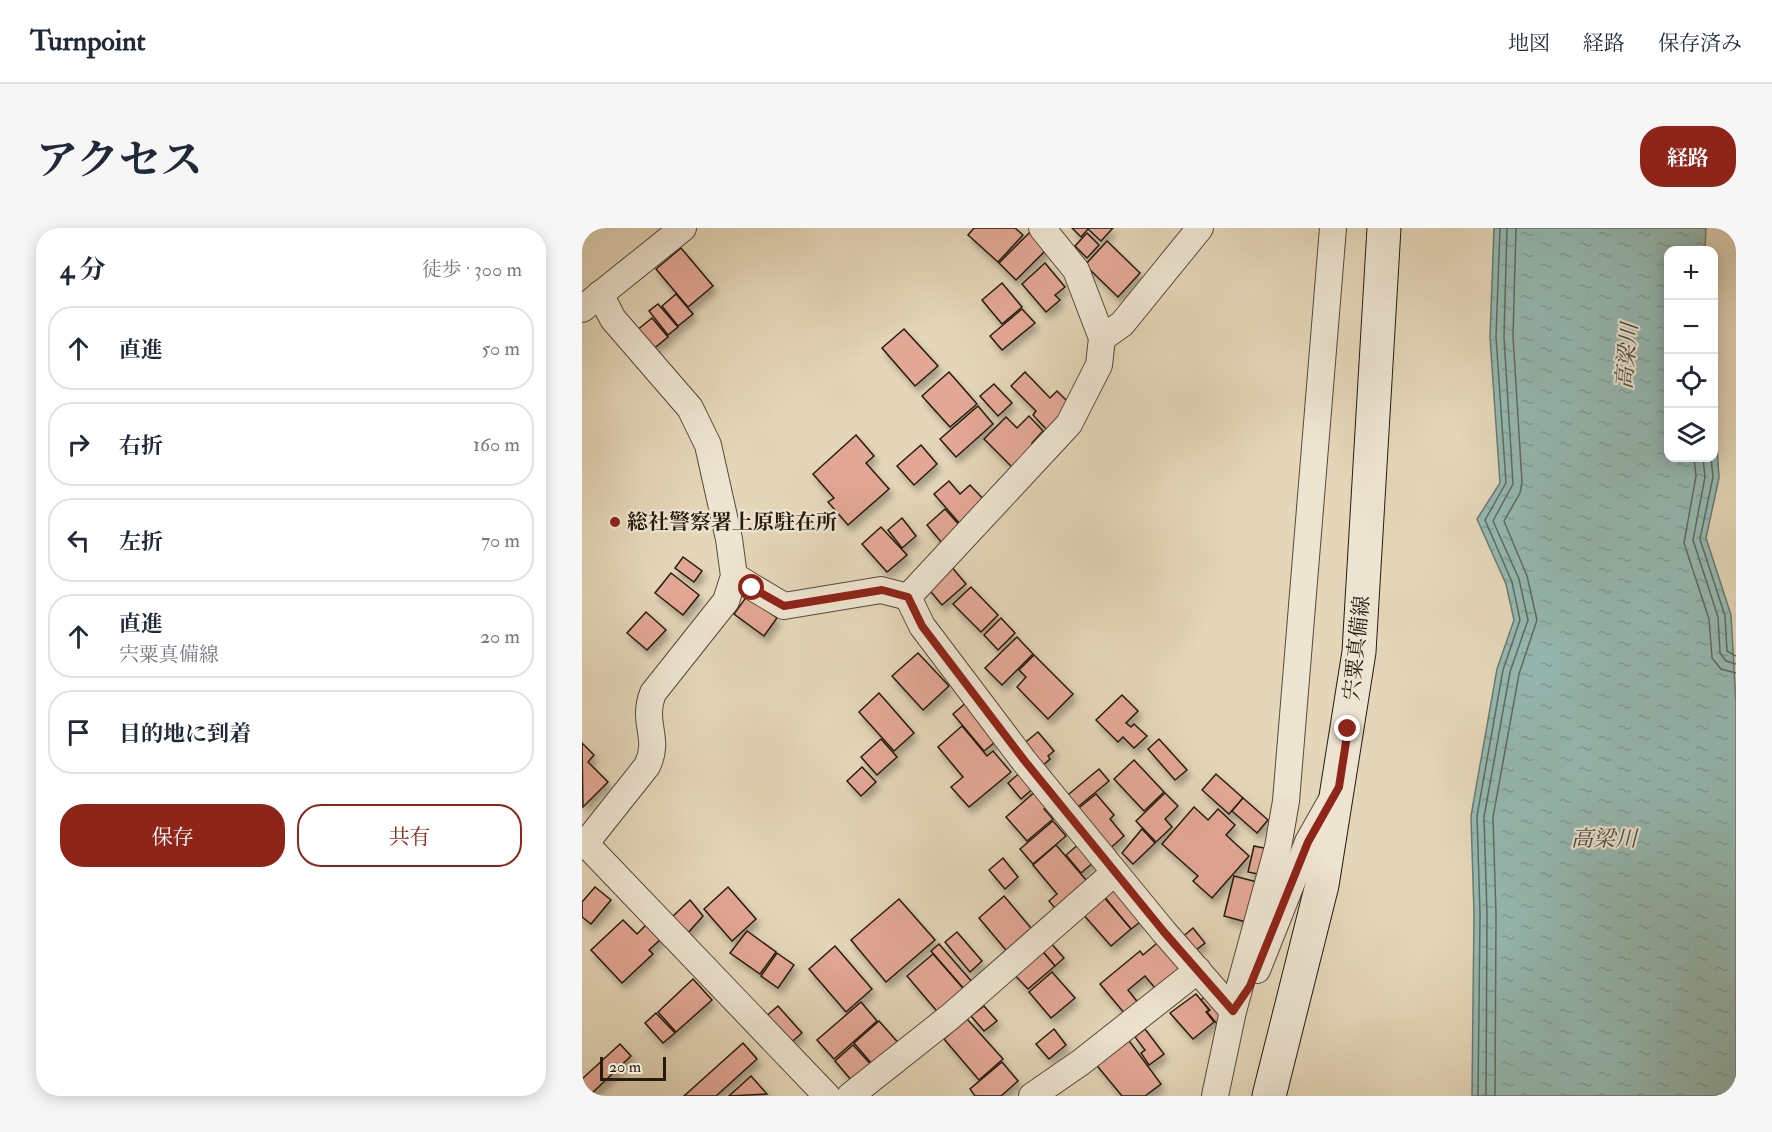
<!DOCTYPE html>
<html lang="ja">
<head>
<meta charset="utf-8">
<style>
	body { margin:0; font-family:"IM FELL Double Pica","Noto Serif JP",serif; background:#f6f6f7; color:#1f2937 }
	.controls { position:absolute; right:18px; top:18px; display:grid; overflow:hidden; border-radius:12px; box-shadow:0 3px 15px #0003 }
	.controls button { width:54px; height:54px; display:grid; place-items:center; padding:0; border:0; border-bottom:2px solid #e0e1e3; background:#fff; color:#1f2937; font:30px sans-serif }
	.scale { position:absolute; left:18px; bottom:15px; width:66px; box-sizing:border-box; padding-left:6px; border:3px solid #271b0e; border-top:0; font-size:16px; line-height:21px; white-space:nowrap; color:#271b0e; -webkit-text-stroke:4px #ede4d1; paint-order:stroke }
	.stop { position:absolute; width:18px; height:18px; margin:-14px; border:4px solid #8f2418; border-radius:50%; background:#fff }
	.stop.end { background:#8f2418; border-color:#fff; box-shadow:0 2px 6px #0008 }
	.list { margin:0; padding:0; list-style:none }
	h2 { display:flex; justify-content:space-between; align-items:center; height:78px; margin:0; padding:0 24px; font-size:26px }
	h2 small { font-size:20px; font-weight:400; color:#747a83 }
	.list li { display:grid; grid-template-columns:39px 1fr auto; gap:18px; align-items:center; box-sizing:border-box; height:84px; margin:0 12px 12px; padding:0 12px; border:2px solid #e0e1e3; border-radius:24px }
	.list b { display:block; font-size:22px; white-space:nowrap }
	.list p { margin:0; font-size:20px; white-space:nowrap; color:#747a83 }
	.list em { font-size:20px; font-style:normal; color:#747a83 }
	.actions { display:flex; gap:12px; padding:18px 24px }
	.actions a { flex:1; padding:14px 0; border:2px solid #8f2418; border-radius:24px; text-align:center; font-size:21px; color:#8f2418 }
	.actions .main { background:#8f2418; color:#fff }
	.icon { flex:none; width:33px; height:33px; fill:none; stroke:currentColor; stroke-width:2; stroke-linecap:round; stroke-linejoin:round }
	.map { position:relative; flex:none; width:1154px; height:868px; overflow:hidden; border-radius:24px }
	header { display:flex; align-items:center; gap:36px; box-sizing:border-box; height:84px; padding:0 30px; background:#fff; border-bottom:2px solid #e0e1e3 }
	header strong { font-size:28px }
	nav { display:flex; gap:33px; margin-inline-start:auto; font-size:21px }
	.intro { display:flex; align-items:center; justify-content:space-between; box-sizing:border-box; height:144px; padding:0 36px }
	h1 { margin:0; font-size:42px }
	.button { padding:15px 27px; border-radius:24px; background:#8f2418; color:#fff; font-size:21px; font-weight:700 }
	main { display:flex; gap:36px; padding:0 36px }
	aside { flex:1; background:#fff; border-radius:24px; box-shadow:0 3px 15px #0003 }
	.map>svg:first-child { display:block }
	.water { fill:url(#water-ripples); stroke:#697a70; stroke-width:1.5 }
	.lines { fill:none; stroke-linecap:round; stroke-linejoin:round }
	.shore { stroke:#5e6a60; stroke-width:1.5 }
	.building { fill:#e3a795; stroke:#271b0e; stroke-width:1.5; filter:url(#shadow) }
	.street-casing { stroke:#564a38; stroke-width:28 }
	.secondary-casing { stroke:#271b0e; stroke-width:35 }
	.street { stroke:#ede4d1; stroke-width:26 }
	.secondary { stroke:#ede4d1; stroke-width:33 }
	.route { stroke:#8f2418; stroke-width:8 }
	.poi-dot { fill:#8f2418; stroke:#ede4d1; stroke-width:2 }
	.labels { text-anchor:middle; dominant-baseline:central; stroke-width:4.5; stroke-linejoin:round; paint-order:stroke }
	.poi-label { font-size:21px; font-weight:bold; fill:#271b0e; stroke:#ede4d1; text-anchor:start }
	.street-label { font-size:21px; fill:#271b0e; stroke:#ede4d1 }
	.water-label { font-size:22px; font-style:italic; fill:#484a3f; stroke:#ede4d1 }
</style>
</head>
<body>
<header>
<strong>Turnpoint</strong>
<nav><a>地図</a><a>経路</a><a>保存済み</a></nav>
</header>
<div class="intro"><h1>アクセス</h1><a class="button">経路</a></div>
<main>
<aside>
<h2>4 分<small>徒歩 · 300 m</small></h2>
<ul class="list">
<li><svg class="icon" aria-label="ahead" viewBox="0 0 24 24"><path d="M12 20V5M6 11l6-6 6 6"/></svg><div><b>直進</b></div><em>50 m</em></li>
<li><svg class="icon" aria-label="right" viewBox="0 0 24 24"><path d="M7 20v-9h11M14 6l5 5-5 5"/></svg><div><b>右折</b></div><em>160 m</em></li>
<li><svg class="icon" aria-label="left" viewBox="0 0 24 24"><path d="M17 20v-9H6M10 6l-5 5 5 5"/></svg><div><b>左折</b></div><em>70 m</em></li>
<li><svg class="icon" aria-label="ahead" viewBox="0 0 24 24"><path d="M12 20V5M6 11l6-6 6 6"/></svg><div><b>直進</b><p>宍粟真備線</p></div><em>20 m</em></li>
<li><svg class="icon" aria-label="arrive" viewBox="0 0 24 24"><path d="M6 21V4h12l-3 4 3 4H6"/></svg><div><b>目的地に到着</b></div></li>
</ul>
<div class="actions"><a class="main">保存</a><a>共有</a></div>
</aside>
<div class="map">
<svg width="1154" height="868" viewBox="0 0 1154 868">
	<defs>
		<pattern id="water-ripples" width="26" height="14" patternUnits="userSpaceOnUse" patternTransform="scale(1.5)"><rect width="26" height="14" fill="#95b9b2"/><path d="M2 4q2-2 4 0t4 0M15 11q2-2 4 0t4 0" fill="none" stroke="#809e98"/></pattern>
		<filter id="shadow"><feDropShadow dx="3.5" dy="6" stdDeviation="3" flood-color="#0004"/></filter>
	</defs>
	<rect width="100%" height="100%" fill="#e4d6b8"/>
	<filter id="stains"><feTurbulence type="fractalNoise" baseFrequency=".00333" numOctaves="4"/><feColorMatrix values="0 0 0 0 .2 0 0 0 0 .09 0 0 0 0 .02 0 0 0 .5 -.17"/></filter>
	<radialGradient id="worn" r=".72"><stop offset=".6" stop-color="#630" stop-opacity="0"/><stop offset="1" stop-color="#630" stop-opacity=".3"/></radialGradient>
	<polygon class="water" points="912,0 1124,0 1123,22 1086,22 1086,230 1132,230 1132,165 1137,250 1124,310 1149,387 1154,475 1154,868 890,868 892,686 889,588 915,441 932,392 924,356 895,291 918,255 908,109"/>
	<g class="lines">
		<g class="shore">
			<polyline points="1112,230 1114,248 1102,315 1127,391 1130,430 1139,441 1154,445"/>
			<polyline points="1121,230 1123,249 1111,312 1136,389 1138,425 1144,433 1154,436"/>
			<polyline points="1129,230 1131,249 1118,311 1143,388 1145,423 1154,428"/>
			<polyline points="896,868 898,686 895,588 921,442 938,392 930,354 903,292 924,255 914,109 918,0"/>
			<polyline points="904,868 905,686 902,589 928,444 946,392 937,351 911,293 931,256 922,109 925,0"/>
			<polyline points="913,868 914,686 911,589 937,446 955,392 945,348 922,293 938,265 940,254 931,108 934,0"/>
		</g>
	</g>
	<g class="building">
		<polygon points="392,0 433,0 441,7 416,34 386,7"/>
		<polygon points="490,0 531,0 519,13 506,1 499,9"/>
		<polygon points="449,3 466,20 434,52 417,35"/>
		<polygon points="505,5 517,17 505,30 493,18"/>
		<polygon points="525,13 558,45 536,69 503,37"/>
		<polygon points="99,20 131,58 106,79 74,41"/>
		<polygon points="463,35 483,59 473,67 478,72 464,84 440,56"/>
		<polygon points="420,55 440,79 420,96 400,72"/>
		<polygon points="94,66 111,86 96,98 80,78"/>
		<polygon points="76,76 96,99 86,107 67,83"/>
		<polygon points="440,81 453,95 420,122 408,108"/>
		<polygon points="70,90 86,109 70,122 54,103"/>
		<polygon points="322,101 356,138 333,158 300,120"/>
		<polygon points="367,144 395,176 368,199 340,168"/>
		<polygon points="443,144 468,170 475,163 491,179 466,203 451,187 454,183 429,158"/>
		<polygon points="412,156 430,175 416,188 398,168"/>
		<polygon points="396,178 411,196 374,229 358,211"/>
		<polygon points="447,188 461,203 450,215 456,221 434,243 402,211 424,189 435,200"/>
		<polygon points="274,207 292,228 284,235 307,261 266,297 246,274 252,270 231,246"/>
		<polygon points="339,217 355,236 332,257 315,238"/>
		<polygon points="367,253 378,266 388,257 404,274 379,297 352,266"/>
		<polygon points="363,281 379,299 360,315 345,297"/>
		<polygon points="320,290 334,308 320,320 306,302"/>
		<polygon points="299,299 325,327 305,344 280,316"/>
		<polygon points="101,329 120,343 112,354 93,340"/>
		<polygon points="368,337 384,356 360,377 344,358"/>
		<polygon points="89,345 117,367 101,387 73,365"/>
		<polygon points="389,359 416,387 399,404 371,376"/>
		<polygon points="165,368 195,390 182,408 152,386"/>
		<polygon points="64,384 84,402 65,422 45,405"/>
		<polygon points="419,390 433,405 416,422 402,407"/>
		<polygon points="435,409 451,426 420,457 403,440"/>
		<polygon points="336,425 367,458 341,482 310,448"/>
		<polygon points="452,427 491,466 466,491 435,459 444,449 437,442"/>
		<polygon points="297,465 332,505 312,523 277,484"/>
		<polygon points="540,467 556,483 544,495 549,499 552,496 565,508 552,520 541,509 536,514 514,492"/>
		<polygon points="386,473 418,510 402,523 371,486"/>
		<polygon points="380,498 405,528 411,523 429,544 387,579 369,559 381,549 356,519"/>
		<polygon points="456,504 472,523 466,528 468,531 459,539 440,517"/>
		<polygon points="299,511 315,529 295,547 279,529"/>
		<polygon points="577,511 605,542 593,552 566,521"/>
		<polygon points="0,515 12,527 6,534 26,554 1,579"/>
		<polygon points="552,532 582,564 562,583 532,551"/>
		<polygon points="280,539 294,554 279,568 265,553"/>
		<polygon points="517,541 527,553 491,583 481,571"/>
		<polygon points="440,543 454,558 439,571 426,555"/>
		<polygon points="634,546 661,570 647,586 620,562"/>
		<polygon points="454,563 466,577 462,581 471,591 445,613 424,589"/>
		<polygon points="583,565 596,578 583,591 590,599 574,614 554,593"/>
		<polygon points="514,566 532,587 528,591 542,608 525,623 492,584"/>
		<polygon points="661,570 686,592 675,605 650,583"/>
		<polygon points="612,579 626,592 636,581 653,597 644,607 667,628 630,670 611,653 616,648 580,616"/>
		<polygon points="471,593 484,608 451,636 438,621"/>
		<polygon points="560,601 573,615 551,636 540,625"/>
		<polygon points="498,615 513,633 499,645 484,627"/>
		<polygon points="474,617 510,659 478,686 467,673 475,666 451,637"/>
		<polygon points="672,618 687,621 681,647 666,644"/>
		<polygon points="421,630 436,649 423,661 407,642"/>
		<polygon points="652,648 679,655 668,695 642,688"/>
		<polygon points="533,657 562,691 549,701 521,667"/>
		<polygon points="13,659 29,672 9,696 0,689 0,674"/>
		<polygon points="146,659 174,691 150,713 122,681"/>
		<polygon points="520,667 549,701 529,718 500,685"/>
		<polygon points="422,668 454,706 429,728 397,690"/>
		<polygon points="317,671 353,712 304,754 269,712"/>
		<polygon points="108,672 121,688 105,706 90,689"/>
		<polygon points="41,692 55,706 69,692 83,707 67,722 71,726 40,755 9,722"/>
		<polygon points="611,700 623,715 610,725 598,711"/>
		<polygon points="165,703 194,724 178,746 148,725"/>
		<polygon points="375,704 400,733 388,744 363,714"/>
		<polygon points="581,710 607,742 578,766 563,748 546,762 561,781 548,792 518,756 558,723 561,727"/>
		<polygon points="467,713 482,730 473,738 458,720"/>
		<polygon points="357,716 391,755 383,762 349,723"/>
		<polygon points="253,718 290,761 264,784 227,741"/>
		<polygon points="456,718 473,738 446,761 428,742"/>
		<polygon points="195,725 212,737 196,760 179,748"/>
		<polygon points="351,726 386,766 359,788 325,748"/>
		<polygon points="470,744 493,770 469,790 447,764"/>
		<polygon points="111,751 130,772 94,804 76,784"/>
		<polygon points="627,765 647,788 636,797 625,784 628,782 619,772"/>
		<polygon points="614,766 627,782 624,784 632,794 611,811 588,785"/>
		<polygon points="279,774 295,793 252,831 235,812"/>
		<polygon points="196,778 220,805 205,818 181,791"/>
		<polygon points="402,778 415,793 402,803 389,788"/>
		<polygon points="74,785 93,805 81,815 63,795"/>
		<polygon points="385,791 421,831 397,852 362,811"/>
		<polygon points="297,793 320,819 295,842 272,815"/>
		<polygon points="472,801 484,817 467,831 454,816"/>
		<polygon points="563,801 582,826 567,837 559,825 563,822 553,809"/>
		<polygon points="542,806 579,856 563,868 540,868 512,834"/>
		<polygon points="161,815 175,831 134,868 102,868"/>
		<polygon points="38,816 49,828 7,868 0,868 0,851"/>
		<polygon points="271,817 295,843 276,860 253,833"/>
		<polygon points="420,834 436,853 419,868 393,868 388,861"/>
		<polygon points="169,848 185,866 147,868"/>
	</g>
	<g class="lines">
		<g class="street-casing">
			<g id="street">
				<polyline points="460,0 494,42 520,110 517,137 487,196 326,369 340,398 442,533 582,704 651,783 633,868"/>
				<polyline points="0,81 101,0"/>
				<polyline points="520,110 540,96 618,0"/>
				<polyline points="152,348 202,378 299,362 326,369"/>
				<polyline points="0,612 245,868"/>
				<path d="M3,616L65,538C79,510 59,495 71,465L144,373L152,348L147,311L126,217L108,180L31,91L18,66"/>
				<polyline points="675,742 726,614 748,575"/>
				<polyline points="651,783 696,619 704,573 751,0"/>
				<polyline points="268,868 369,788 532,645"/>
				<polyline points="450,868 498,835 616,742"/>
			</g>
		</g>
		<g class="secondary-casing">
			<polyline id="secondary" points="687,868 740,657 777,424 802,0"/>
		</g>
		<use href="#street" class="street"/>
		<use href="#secondary" class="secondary"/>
	</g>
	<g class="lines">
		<polyline class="route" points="170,360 202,378 300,362 326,369 340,398 442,532 582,704 651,783 668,758 726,614 757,559 766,501"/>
	</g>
	<circle class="poi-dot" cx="33" cy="294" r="6"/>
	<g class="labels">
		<g class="poi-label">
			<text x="45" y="294">総社警察署上原駐在所</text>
		</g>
		<g class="street-label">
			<text transform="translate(775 420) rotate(-84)">宍粟真備線</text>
		</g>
		<g class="water-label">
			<text transform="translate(1045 128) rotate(-85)">高梁川</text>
			<text x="1022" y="611">高梁川</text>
		</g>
	</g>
	<rect width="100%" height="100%" filter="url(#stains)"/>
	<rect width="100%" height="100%" fill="url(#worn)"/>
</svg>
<div class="controls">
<button>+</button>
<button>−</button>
<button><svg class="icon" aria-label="locate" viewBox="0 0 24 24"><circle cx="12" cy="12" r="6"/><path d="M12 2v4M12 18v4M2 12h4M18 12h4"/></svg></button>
<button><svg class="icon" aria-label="layers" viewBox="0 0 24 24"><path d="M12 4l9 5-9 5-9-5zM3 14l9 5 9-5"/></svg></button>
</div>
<div class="scale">20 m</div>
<div class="stop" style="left:170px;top:360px"></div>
<div class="stop end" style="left:766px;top:501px"></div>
</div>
</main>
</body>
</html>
